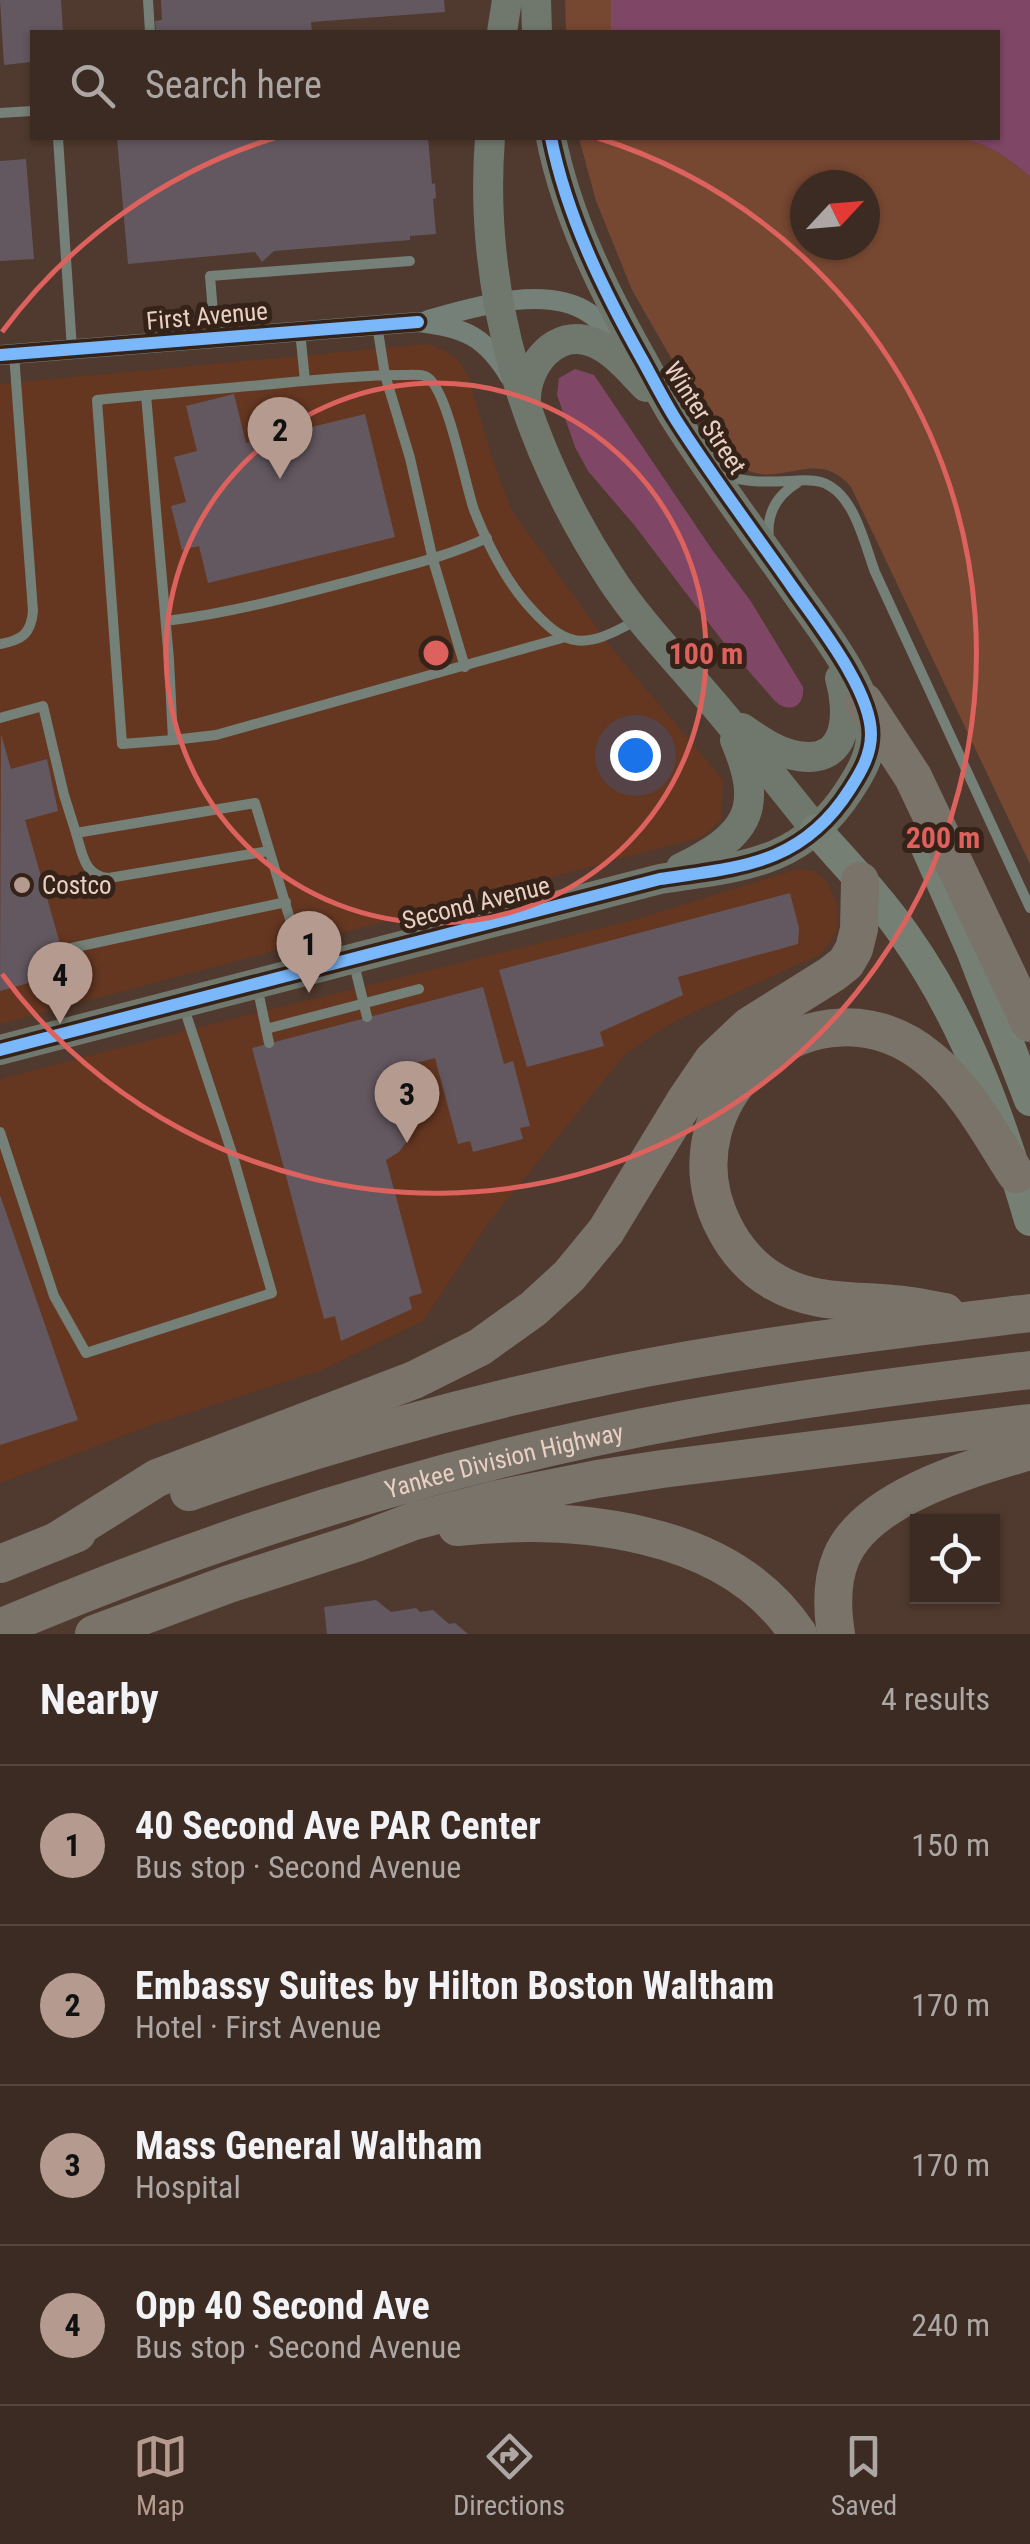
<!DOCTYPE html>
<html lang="en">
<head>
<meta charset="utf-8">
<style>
	body { margin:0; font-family:"Roboto Condensed",sans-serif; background:#43332a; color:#f1f3f6 }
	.controls { position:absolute; right:30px; bottom:30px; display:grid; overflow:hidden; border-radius:0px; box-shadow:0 2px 8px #0004 }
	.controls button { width:90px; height:90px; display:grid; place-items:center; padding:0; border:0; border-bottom:2px solid #554740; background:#3c2b22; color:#f1f3f6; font:50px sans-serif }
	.compass { position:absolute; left:790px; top:170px; width:90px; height:90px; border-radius:50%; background:#3c2b22; box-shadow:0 2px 8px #0004; rotate:64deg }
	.you { position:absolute; left:635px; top:755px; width:35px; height:35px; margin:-25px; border:8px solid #fff; border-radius:50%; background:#1a73e8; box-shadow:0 0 0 15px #1a73e833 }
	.badge { display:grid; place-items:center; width:65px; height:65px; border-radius:50%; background:#b49a8f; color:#111; font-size:32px; font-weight:700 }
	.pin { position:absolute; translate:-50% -82px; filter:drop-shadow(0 2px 5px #0008) }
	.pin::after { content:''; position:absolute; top:52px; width:35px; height:30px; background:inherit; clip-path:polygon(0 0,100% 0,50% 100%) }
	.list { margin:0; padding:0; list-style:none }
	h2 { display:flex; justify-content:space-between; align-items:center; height:130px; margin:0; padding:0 40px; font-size:42px }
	h2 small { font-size:32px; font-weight:400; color:#aca7a5 }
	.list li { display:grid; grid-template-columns:65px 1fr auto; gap:30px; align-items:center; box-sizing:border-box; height:160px; padding:0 40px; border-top:2px solid #554740 }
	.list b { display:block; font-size:38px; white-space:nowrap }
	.list p { margin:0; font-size:32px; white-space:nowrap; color:#aca7a5 }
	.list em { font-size:32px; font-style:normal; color:#aca7a5 }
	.icon { flex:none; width:55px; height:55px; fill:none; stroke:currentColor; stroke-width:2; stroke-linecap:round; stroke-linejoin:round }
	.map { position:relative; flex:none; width:1030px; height:1634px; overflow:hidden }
	.search { position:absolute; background:#3c2b22; box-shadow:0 2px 8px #0004; left:30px; right:30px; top:30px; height:110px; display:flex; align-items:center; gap:25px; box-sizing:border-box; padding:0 35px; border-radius:0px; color:#aca7a5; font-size:38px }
	.sheet { height:770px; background:#3c2b22 }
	nav { display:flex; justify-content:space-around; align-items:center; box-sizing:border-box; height:140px; border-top:2px solid #554740; background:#3c2b22; font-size:28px; color:#aca7a5 }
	nav a { display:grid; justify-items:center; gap:5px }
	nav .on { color:#b49a8f }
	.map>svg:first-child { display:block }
	.built { fill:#653721 }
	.green { fill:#764731; fill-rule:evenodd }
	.water { fill:#804666 }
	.building { fill:#645860 }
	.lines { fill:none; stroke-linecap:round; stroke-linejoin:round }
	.lane { stroke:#748078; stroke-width:10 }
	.street { stroke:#748078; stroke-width:20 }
	.secondary { stroke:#70786d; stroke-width:30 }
	.primary { stroke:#757f73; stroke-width:32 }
	.highway { stroke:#7a736a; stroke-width:38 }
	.cycleway-casing { stroke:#352219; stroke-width:19 }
	.cycleway { stroke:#7ab7fb; stroke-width:12 }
	.ring { fill:none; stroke:#dd625e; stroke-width:5 }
	.poi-dot { fill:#b49a8f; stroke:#352219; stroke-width:4 }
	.labels { text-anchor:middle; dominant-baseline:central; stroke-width:10; stroke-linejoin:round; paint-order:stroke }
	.street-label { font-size:25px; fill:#eacfc3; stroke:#352219 }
	.poi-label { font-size:25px; fill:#eacfc3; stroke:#352219; text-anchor:start }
	.centre { fill:#dd625e; stroke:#352219; stroke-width:5 }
	.ring-label { font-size:30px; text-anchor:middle; font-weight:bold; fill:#dd625e; stroke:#352219; stroke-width:10; stroke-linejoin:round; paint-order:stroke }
</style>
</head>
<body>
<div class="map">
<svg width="1030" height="1634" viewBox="0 0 1030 1634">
	<rect width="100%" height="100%" fill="#50392e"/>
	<g class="built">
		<polygon points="428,344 446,351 459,361 468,376 492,458 512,511 613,650 723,780 721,820 702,837 0,1024 0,384"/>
		<polygon points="798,869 815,871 827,882 838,907 837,931 830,943 819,955 694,1012 669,1025 629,1051 617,1064 489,1222 423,1321 322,1370 154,1424 0,1483 0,1081 4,1078 228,1020 634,920"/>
	</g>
	<g class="green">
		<polygon points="565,0 611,0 611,32 566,32"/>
		<path d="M579,138H957C988,143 1006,156 1030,177V864L851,487C811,439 769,506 725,452L632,290L596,201ZM805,185H865V245H805Z"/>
	</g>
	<g class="water">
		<path d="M611,0H1030V177C1006,156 988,143 957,138H998V32H611Z"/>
		<path d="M575,369L594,375L713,551L750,600L803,687C805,707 789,714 775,701L724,643L635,526L588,471L575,447L557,395L559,378Z"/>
	</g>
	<g class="building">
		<polygon points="0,0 61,0 63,32 32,32 32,62 4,65"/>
		<polygon points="161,0 444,0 445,12 311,22 312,32 156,32 155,21 162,20"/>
		<polygon points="117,138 428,138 432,184 435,183 436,198 433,199 436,234 410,236 410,240 274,251 262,262 255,252 128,264"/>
		<polygon points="26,159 34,259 0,261 0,161"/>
		<polygon points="234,394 246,443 365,414 395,537 208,583 199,546 182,550 171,506 186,502 174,457 197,451 186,406"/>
		<polygon points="1,734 11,769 47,759 58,811 25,820 68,972 0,991"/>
		<polygon points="790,893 799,928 798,944 678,977 683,995 600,1032 604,1046 527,1067 499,970"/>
		<polygon points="483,987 504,1064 513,1061 530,1126 520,1128 523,1139 473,1152 470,1141 458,1144 435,1058 412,1064 424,1109 409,1113 411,1127 407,1141 399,1152 386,1160 422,1293 409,1297 412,1309 341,1341 335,1316 324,1319 252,1048"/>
		<polygon points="0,1195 78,1420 0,1445"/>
		<polygon points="376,1600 391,1612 416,1608 420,1612 433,1610 449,1624 455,1623 468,1634 327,1634 324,1607"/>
	</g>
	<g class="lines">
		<g class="lane">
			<polyline points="148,0 150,32"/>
			<polyline points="0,113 32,111"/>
			<polyline points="58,138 72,349"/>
			<polyline points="377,325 385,375 410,458 433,560 465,667"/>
			<polyline points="300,331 305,381"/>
			<polyline points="215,337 210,276 410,261"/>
			<polyline points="146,395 169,660 173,740 216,735 562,638"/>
			<path d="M721,474C745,483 765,482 790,481C800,480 811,479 821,482C854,492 864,543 875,572L1030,908"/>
			<path d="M769,539C766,514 776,496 797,483"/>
			<path d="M166,621C233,613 297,595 362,578C405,566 446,557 487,538"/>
			<path d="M0,644C22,640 31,634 33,611L14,354"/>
			<polyline points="0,718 43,706 64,795 76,833"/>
			<path d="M173,740L122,744L97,400C165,393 234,388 303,381C336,378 368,375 402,375C409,375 418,374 425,376C447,384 465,485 474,510C487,543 503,576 526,603C567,650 583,650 637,620"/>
			<path d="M269,851L109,878C84,877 82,852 76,833L255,803L305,969"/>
			<polyline points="62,950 286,902"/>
			<polyline points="354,964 367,1017"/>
			<polyline points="257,986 269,1043"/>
			<polyline points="266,1029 419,989"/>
			<polyline points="0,1132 54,1296 86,1353 272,1293 232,1153 184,1008"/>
		</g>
		<g class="street">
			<path d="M428,320C474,307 546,284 589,313C604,323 615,338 626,353"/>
			<path d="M0,355L418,322C465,327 486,337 510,377"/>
		</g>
		<g class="secondary">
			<polyline points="536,0 537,32"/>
			<polyline points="502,32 507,0"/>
			<path d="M490,138C478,293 525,447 610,577C637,619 673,656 706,695C744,739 780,785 816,830"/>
			<path d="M526,399C526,366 555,328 592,342C614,350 630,371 646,387"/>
			<path d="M742,728C759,740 778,753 798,756C849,765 850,712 840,678"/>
			<path d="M681,868C745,836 766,812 735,740"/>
			<path d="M0,1050L660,879C740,867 802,865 850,789C861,772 871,755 871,734C871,690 818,624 793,588C754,532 713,478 676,420C664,401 654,381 643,361C603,290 567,217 551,138"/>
		</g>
		<g class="primary">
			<path d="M816,830C847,865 880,899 906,937C966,1022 1001,1121 1030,1220"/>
			<polyline points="924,841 972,950 1030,1100"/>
		</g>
		<g class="highway">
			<polyline points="864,702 913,777 1030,1023"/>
			<path d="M945,1312C928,1309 910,1305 893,1304C852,1300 812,1304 775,1282C753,1270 735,1249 724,1227C658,1098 817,965 930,1059C967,1089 990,1134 1016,1174"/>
			<path d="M189,1492C328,1443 471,1403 615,1374C752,1346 891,1330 1030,1313"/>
			<path d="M457,1527C572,1515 728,1527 798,1634"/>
			<polyline points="55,1542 157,1478 414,1380 480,1347 533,1309 569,1276 606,1231 685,1101 713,1060 749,1026 832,974 846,963 854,949 859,929 860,881"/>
			<polyline points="0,1564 77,1533"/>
			<path id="s1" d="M0,1628C220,1534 451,1462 686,1419C800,1398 915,1384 1030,1370"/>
			<polyline points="94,1634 229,1584 356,1543 414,1521 498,1499 597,1479 662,1469 1030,1423"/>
			<path d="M836,1634C832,1609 831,1582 841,1558C866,1497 972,1468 1030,1451"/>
		</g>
		<g class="cycleway-casing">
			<g id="cycleway">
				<polyline points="0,355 418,322"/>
				<path d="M0,1050L660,879C740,867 802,865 850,789C861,772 871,755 871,734C871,690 818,624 793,588C754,532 713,478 676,420C664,401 654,381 643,361C603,290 567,217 551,138"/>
			</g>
		</g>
		<use href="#cycleway" class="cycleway"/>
	</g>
	<g class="ring">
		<circle cx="436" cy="653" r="270"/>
		<path d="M2 332A540 540 0 0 1 274 138M598 138A540 540 0 1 1 2 974"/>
	</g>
	<circle class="poi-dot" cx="22" cy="885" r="10"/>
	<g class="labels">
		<g class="street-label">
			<text transform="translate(207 316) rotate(-5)">First Avenue</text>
			<text transform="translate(705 418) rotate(57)">Winter Street</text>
			<text transform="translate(476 903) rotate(-14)">Second Avenue</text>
			<text stroke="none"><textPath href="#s1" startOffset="532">Yankee Division Highway</textPath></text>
		</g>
		<g class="poi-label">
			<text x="42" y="885">Costco</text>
		</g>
	</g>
	<circle cx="436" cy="653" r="15" class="centre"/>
	<g class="ring-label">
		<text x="706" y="664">100 m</text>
		<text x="943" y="848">200 m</text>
	</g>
</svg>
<div class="controls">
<button><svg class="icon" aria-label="locate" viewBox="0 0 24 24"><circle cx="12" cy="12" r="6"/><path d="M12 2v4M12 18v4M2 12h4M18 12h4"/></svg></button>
</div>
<svg class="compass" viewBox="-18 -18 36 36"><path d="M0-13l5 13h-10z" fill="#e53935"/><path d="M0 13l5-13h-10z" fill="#aca7a5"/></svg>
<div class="you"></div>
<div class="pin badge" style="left:309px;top:993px">1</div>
<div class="pin badge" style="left:280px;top:479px">2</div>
<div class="pin badge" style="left:407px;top:1143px">3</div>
<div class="pin badge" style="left:60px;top:1024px">4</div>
<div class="search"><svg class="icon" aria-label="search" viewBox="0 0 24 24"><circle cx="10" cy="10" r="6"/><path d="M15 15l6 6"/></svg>Search here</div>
</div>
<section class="sheet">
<h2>Nearby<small>4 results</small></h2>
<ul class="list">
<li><span class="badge">1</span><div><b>40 Second Ave PAR Center</b><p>Bus stop · Second Avenue</p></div><em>150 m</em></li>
<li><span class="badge">2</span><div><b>Embassy Suites by Hilton Boston Waltham</b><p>Hotel · First Avenue</p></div><em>170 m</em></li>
<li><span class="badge">3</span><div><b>Mass General Waltham</b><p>Hospital</p></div><em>170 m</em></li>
<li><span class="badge">4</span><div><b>Opp 40 Second Ave</b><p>Bus stop · Second Avenue</p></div><em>240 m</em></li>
</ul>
</section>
<nav>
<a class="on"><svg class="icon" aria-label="map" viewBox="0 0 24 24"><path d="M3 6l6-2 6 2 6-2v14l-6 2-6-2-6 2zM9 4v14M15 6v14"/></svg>Map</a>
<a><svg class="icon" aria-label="directions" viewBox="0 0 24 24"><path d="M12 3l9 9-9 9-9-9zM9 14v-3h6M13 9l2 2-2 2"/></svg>Directions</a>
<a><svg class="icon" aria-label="saved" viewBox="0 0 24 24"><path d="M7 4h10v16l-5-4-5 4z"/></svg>Saved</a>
</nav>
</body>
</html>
